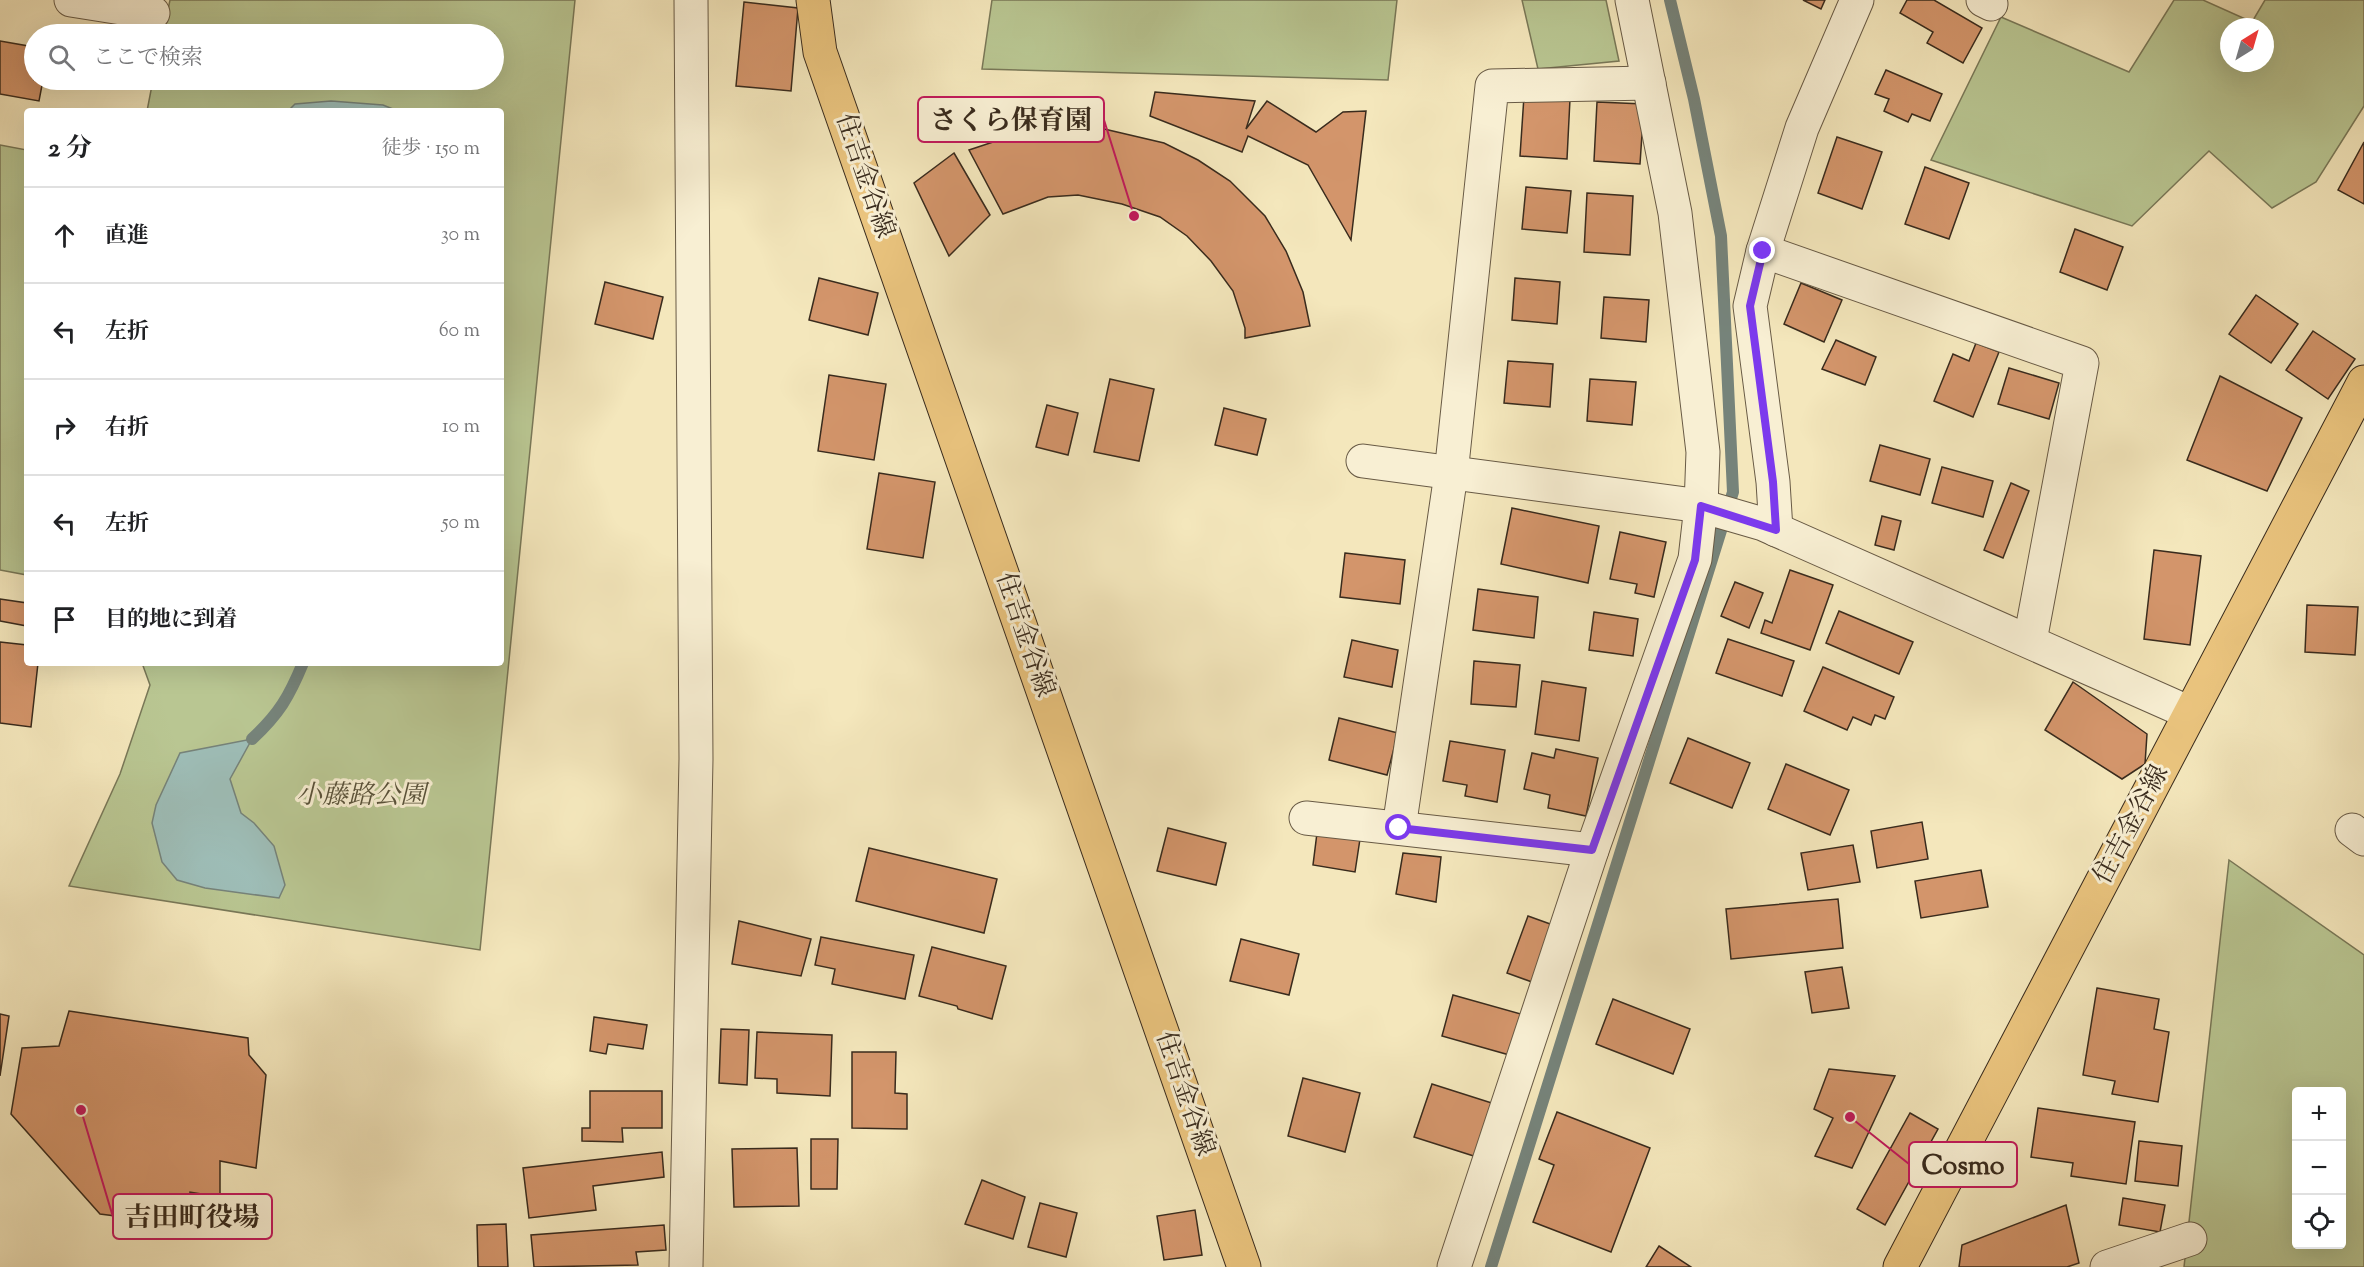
<!DOCTYPE html>
<html lang="ja">
<head>
<meta charset="utf-8">
<style>
	body { margin:0; font-family:"Sorts Mill Goudy","Noto Serif JP",serif; background:#f6f6f6; color:#202124 }
	.controls { position:absolute; right:18px; bottom:18px; display:grid; overflow:hidden; border-radius:6px; box-shadow:0 6px 24px #0002 }
	.controls button { width:54px; height:54px; display:grid; place-items:center; padding:0; border:0; border-bottom:2px solid #e0e0e0; background:#fff; color:#202124; font:30px sans-serif }
	.compass { position:absolute; left:2220px; top:18px; width:54px; height:54px; border-radius:50%; background:#fff; box-shadow:0 6px 24px #0002; rotate:37deg }
	.stop { position:absolute; width:18px; height:18px; margin:-14px; border:4px solid #7c3aed; border-radius:50%; background:#fff }
	.stop.end { background:#7c3aed; border-color:#fff; box-shadow:0 2px 6px #0008 }
	.list { margin:0; padding:0; list-style:none }
	h2 { display:flex; justify-content:space-between; align-items:center; height:78px; margin:0; padding:0 24px; font-size:26px }
	h2 small { font-size:20px; font-weight:400; color:#757577 }
	.list li { display:grid; grid-template-columns:39px 1fr auto; gap:18px; align-items:center; box-sizing:border-box; height:96px; padding:0 24px; border-top:2px solid #e0e0e0 }
	.list b { display:block; font-size:22px; white-space:nowrap }
	.list em { font-size:20px; font-style:normal; color:#757577 }
	.icon { flex:none; width:33px; height:33px; fill:none; stroke:currentColor; stroke-width:2; stroke-linecap:round; stroke-linejoin:round }
	.map { position:relative; flex:none; width:2364px; height:1267px; overflow:hidden }
	.search { position:absolute; background:#fff; box-shadow:0 6px 24px #0002; left:24px; top:24px; width:480px; height:66px; display:flex; align-items:center; gap:15px; box-sizing:border-box; padding:0 21px; border-radius:33px; color:#757577; font-size:22px }
	.panel { position:absolute; background:#fff; box-shadow:0 6px 24px #0002; left:24px; top:108px; width:480px; height:558px; border-radius:6px }
	.map>svg:first-child { display:block }
	.green { fill:#b9c692; stroke:#797858; stroke-width:1.5; fill-rule:evenodd }
	.water { fill:#9ebeb8; stroke:#76837a; stroke-width:1.5 }
	.lines { fill:none; stroke-linecap:round; stroke-linejoin:round }
	.stream { stroke:#76837a; stroke-width:12 }
	.building { fill:#d3956b; stroke:#392b1d; stroke-width:1.5 }
	.minor-casing { stroke:#685a45; stroke-width:35 }
	.major-casing { stroke:#392b1d; stroke-width:35 }
	.minor { stroke:#f8efd3; stroke-width:33 }
	.major { stroke:#eac47e; stroke-width:33 }
	.route { stroke:#7c3aed; stroke-width:8 }
	.labels { text-anchor:middle; dominant-baseline:central; stroke-width:6; stroke-linejoin:round; paint-order:stroke }
	.street-label { font-size:26px; fill:#392b1d; stroke:#f8efd3 }
	.park-label { font-size:26px; font-style:italic; fill:#59523a; stroke:#f8efd3 }
	.leader { fill:none; stroke:#c2185b; stroke-width:2 }
	.callout-dot { fill:#c2185b; stroke:#f8efd3; stroke-width:2 }
	.callout { fill:#f8efd3; stroke:#c2185b; stroke-width:2 }
	.callout-label { font-size:27px; text-anchor:middle; font-weight:bold; fill:#392b1d }
</style>
</head>
<body>
<div class="map">
<svg width="2364" height="1267" viewBox="0 0 2364 1267">
	<rect width="100%" height="100%" fill="#f4e7bc"/>
	<filter id="stains"><feTurbulence type="fractalNoise" baseFrequency=".00333" numOctaves="4"/><feColorMatrix values="0 0 0 0 .2 0 0 0 0 .09 0 0 0 0 .02 0 0 0 .5 -.17"/></filter>
	<radialGradient id="worn" r=".72"><stop offset=".6" stop-color="#630" stop-opacity="0"/><stop offset="1" stop-color="#630" stop-opacity=".3"/></radialGradient>
	<g class="green">
		<polygon points="170,0 575,0 480,950 69,886 120,774 150,685 142,663 501,663 501,111 147,111 153,80 494,80 494,34 163,34"/>
		<polygon points="992,0 1397,0 1388,80 982,69"/>
		<polygon points="1522,0 1606,0 1619,61 1538,69"/>
		<path d="M2174,0H2203L2252,22L2265,0H2364V106L2316,182L2272,208L2209,151L2132,226L1931,160L2001,17L2129,72ZM2229,27H2265V63H2229Z"/>
		<polygon points="0,145 27,150 27,575 0,570"/>
		<path d="M2229,860L2364,955V1267H2184ZM2296,1092H2342V1244H2296Z"/>
	</g>
	<g class="water">
		<polygon points="331,101 383,105 398,111 288,111 295,104"/>
		<polygon points="252,739 230,779 241,813 254,823 274,846 285,885 279,898 205,888 177,880 162,862 152,823 156,805 180,753"/>
	</g>
	<g class="lines">
		<g class="stream">
			<path d="M252,739C279,714 289,697 303,663"/>
			<polyline points="1491,1267 1733,492 1721,236 1694,99 1670,0"/>
		</g>
	</g>
	<g class="building">
		<polygon points="1803,0 1825,0 1821,9"/>
		<polygon points="1907,0 1934,0 1982,28 1963,63 1927,43 1933,32 1900,13"/>
		<polygon points="744,2 798,8 791,91 736,86"/>
		<polygon points="0,41 34,47 34,80 43,80 39,101 0,94"/>
		<polygon points="1886,70 1942,94 1930,121 1912,114 1908,122 1884,111 1889,99 1875,94"/>
		<polygon points="1155,92 1255,101 1246,129 1267,101 1316,132 1343,112 1366,111 1351,240 1308,165 1248,136 1242,152 1150,116"/>
		<polygon points="1524,96 1570,99 1567,159 1520,156"/>
		<polygon points="1597,102 1644,104 1640,164 1594,161"/>
		<polygon points="1100,128 1164,143 1198,160 1230,181 1265,216 1286,251 1303,292 1310,326 1245,338 1245,328 1233,291 1211,261 1187,236 1160,217 1122,204 1078,195 1048,197 1003,214 969,150 1020,133"/>
		<polygon points="1837,137 1882,152 1862,209 1818,193"/>
		<polygon points="2364,142 2364,204 2338,190"/>
		<polygon points="954,153 990,215 949,256 914,183"/>
		<polygon points="1925,167 1969,183 1949,239 1905,224"/>
		<polygon points="1526,187 1571,191 1567,233 1522,229"/>
		<polygon points="1587,193 1633,196 1630,255 1584,252"/>
		<polygon points="2075,229 2123,247 2107,290 2060,272"/>
		<polygon points="819,278 878,293 868,335 809,320"/>
		<polygon points="1515,278 1560,282 1557,324 1512,320"/>
		<polygon points="605,282 663,297 653,339 595,324"/>
		<polygon points="1801,283 1842,300 1824,342 1784,324"/>
		<polygon points="2256,295 2298,324 2271,363 2229,334"/>
		<polygon points="1604,297 1649,300 1646,342 1601,338"/>
		<polygon points="2313,331 2355,359 2328,399 2286,370"/>
		<polygon points="1836,340 1876,357 1865,385 1822,369"/>
		<polygon points="1976,343 1999,352 1973,417 1934,401 1953,354 1969,361"/>
		<polygon points="1508,361 1553,364 1550,407 1504,403"/>
		<polygon points="2009,368 2059,383 2049,419 1998,404"/>
		<polygon points="829,375 886,384 874,460 818,451"/>
		<polygon points="2220,376 2302,418 2267,491 2187,460"/>
		<polygon points="1110,379 1154,389 1139,461 1094,452"/>
		<polygon points="1590,379 1636,382 1632,425 1587,421"/>
		<polygon points="1047,405 1078,413 1068,455 1036,447"/>
		<polygon points="1224,408 1266,419 1257,455 1215,445"/>
		<polygon points="1880,445 1930,459 1920,495 1870,481"/>
		<polygon points="1942,467 1993,481 1983,517 1932,503"/>
		<polygon points="879,473 935,482 923,558 867,549"/>
		<polygon points="2011,483 2029,491 2003,558 1984,550"/>
		<polygon points="1512,508 1599,526 1588,583 1501,564"/>
		<polygon points="1882,516 1901,521 1894,550 1875,545"/>
		<polygon points="1620,532 1666,542 1654,597 1635,593 1637,584 1610,579"/>
		<polygon points="2154,550 2201,556 2190,645 2144,639"/>
		<polygon points="1345,553 1405,560 1400,604 1340,597"/>
		<polygon points="1790,570 1833,585 1810,650 1761,633 1765,620 1772,623"/>
		<polygon points="1735,582 1763,593 1749,628 1721,616"/>
		<polygon points="1478,589 1538,597 1534,638 1473,630"/>
		<polygon points="0,599 27,603 27,626 0,621"/>
		<polygon points="2307,605 2358,607 2355,655 2305,652"/>
		<polygon points="1839,611 1913,642 1899,674 1826,643"/>
		<polygon points="1594,612 1638,619 1633,656 1589,650"/>
		<polygon points="1728,639 1794,661 1782,696 1716,673"/>
		<polygon points="1352,640 1398,650 1392,687 1344,677"/>
		<polygon points="0,642 27,645 27,663 38,663 31,727 0,723"/>
		<polygon points="1474,661 1520,665 1516,707 1471,704"/>
		<polygon points="1823,667 1894,697 1885,719 1875,715 1871,725 1853,717 1847,730 1804,711"/>
		<polygon points="1542,681 1586,688 1579,741 1535,734"/>
		<polygon points="2073,682 2147,734 2145,764 2122,779 2045,730"/>
		<polygon points="1339,718 1398,733 1387,775 1329,760"/>
		<polygon points="1688,738 1750,763 1732,808 1670,783"/>
		<polygon points="1450,741 1505,750 1497,802 1465,796 1467,785 1443,781"/>
		<polygon points="1556,749 1598,758 1586,816 1548,808 1550,795 1524,789 1532,753 1554,758"/>
		<polygon points="1786,764 1849,790 1830,835 1768,809"/>
		<polygon points="1922,822 1928,859 1877,868 1871,831"/>
		<polygon points="1168,828 1226,843 1216,885 1157,871"/>
		<polygon points="1317,833 1360,839 1355,872 1313,865"/>
		<polygon points="1853,845 1860,882 1808,890 1801,853"/>
		<polygon points="869,848 997,879 984,933 856,901"/>
		<polygon points="1403,853 1441,857 1436,902 1396,894"/>
		<polygon points="1981,870 1988,907 1921,918 1915,881"/>
		<polygon points="1838,899 1843,948 1731,959 1726,909"/>
		<polygon points="1528,916 1553,925 1532,982 1507,973"/>
		<polygon points="739,921 811,939 801,976 732,964"/>
		<polygon points="821,937 914,955 905,999 832,984 835,969 815,965"/>
		<polygon points="1241,939 1299,954 1289,995 1230,981"/>
		<polygon points="932,947 1006,966 992,1019 958,1009 957,1006 919,996"/>
		<polygon points="1842,967 1849,1008 1812,1013 1805,972"/>
		<polygon points="2097,988 2159,999 2154,1029 2169,1032 2158,1102 2112,1094 2115,1081 2083,1075"/>
		<polygon points="1453,995 1531,1017 1520,1058 1442,1036"/>
		<polygon points="1613,999 1690,1029 1673,1074 1596,1044"/>
		<polygon points="69,1011 248,1038 249,1055 266,1075 256,1168 220,1161 220,1197 190,1192 186,1225 100,1214 11,1114 22,1048 59,1046"/>
		<polygon points="0,1014 9,1016 0,1076"/>
		<polygon points="594,1017 647,1025 643,1049 608,1044 606,1054 590,1051"/>
		<polygon points="721,1029 749,1030 747,1085 719,1083"/>
		<polygon points="757,1032 832,1035 830,1096 777,1093 777,1079 755,1078"/>
		<polygon points="852,1052 896,1052 895,1093 907,1094 907,1129 852,1128"/>
		<polygon points="1829,1069 1895,1076 1852,1168 1815,1156 1833,1118 1814,1109"/>
		<polygon points="1303,1078 1360,1093 1345,1152 1288,1136"/>
		<polygon points="1432,1084 1498,1105 1480,1158 1414,1137"/>
		<polygon points="590,1091 662,1091 662,1128 622,1128 623,1142 582,1141 582,1128 590,1128"/>
		<polygon points="2038,1108 2135,1122 2126,1184 2071,1176 2073,1163 2031,1157"/>
		<polygon points="1557,1112 1650,1148 1611,1252 1533,1222 1554,1165 1539,1159"/>
		<polygon points="1910,1113 1938,1129 1885,1225 1857,1209"/>
		<polygon points="811,1139 838,1139 837,1189 811,1189"/>
		<polygon points="2139,1141 2182,1146 2178,1186 2135,1181"/>
		<polygon points="797,1148 799,1206 734,1207 732,1149"/>
		<polygon points="662,1152 664,1177 593,1186 596,1210 529,1218 523,1168"/>
		<polygon points="982,1180 1025,1197 1013,1239 965,1224"/>
		<polygon points="2123,1198 2165,1205 2160,1232 2119,1225"/>
		<polygon points="1040,1203 1077,1213 1066,1257 1028,1247"/>
		<polygon points="2066,1205 2079,1263 2067,1267 1959,1267 1962,1245"/>
		<polygon points="1195,1210 1202,1255 1164,1260 1157,1216"/>
		<polygon points="506,1224 508,1267 478,1267 477,1225"/>
		<polygon points="664,1225 666,1250 636,1252 638,1265 534,1267 531,1235"/>
		<polygon points="1659,1246 1691,1267 1646,1267"/>
	</g>
	<g class="lines">
		<g class="minor-casing">
			<g id="minor">
				<polyline points="71,0 153,13"/>
				<polyline points="1983,0 1991,4"/>
				<polyline points="1763,251 2082,363 2030,641"/>
				<polyline points="1363,461 1701,506 1763,524 2190,713"/>
				<polyline points="1776,530 1773,482 1750,306 1763,251 1802,128 1857,0"/>
				<polyline points="1306,818 1592,850"/>
				<polyline points="1399,828 1451,474 1492,86 1649,83"/>
				<polyline points="2352,830 2364,839"/>
				<polyline points="686,1267 696,759 691,0"/>
				<polyline points="1454,1267 1592,850 1695,559 1701,506 1703,452 1675,213 1632,0"/>
				<polyline points="2107,1267 2190,1239"/>
			</g>
		</g>
		<g class="major-casing">
			<g id="major">
				<polyline points="813,0 820,52 1244,1267"/>
				<polyline points="1900,1267 2364,382"/>
			</g>
		</g>
		<use href="#minor" class="minor"/>
		<use href="#major" class="major"/>
	</g>
	<g class="lines">
		<polyline class="route" points="1399,828 1592,850 1695,560 1701,506 1776,530 1773,482 1750,306 1763,251"/>
	</g>
	<g class="labels">
		<g class="street-label">
			<text transform="translate(864 176) rotate(71)">住吉金谷線</text>
			<text transform="translate(1024 635) rotate(71)">住吉金谷線</text>
			<text transform="translate(2132 825) rotate(-62)">住吉金谷線</text>
			<text transform="translate(1184 1094) rotate(71)">住吉金谷線</text>
		</g>
		<g class="park-label">
			<text x="361" y="796">小藤路公園</text>
		</g>
	</g>
	<path class="leader" d="M1134 216L1104 120M1850 1117L1909 1164M81 1110L113 1217"/>
	<g class="callout-dot">
		<circle cx="1134" cy="216" r="6"/>
		<circle cx="1850" cy="1117" r="6"/>
		<circle cx="81" cy="1110" r="6"/>
	</g>
	<g class="callout">
		<rect x="918" y="97" width="186" height="45" rx="6"/>
		<rect x="1909" y="1142" width="108" height="45" rx="6"/>
		<rect x="113" y="1194" width="159" height="45" rx="6"/>
	</g>
	<g class="callout-label">
		<text x="1011" y="129">さくら保育園</text>
		<text x="1963" y="1174">Cosmo</text>
		<text x="192" y="1226">吉田町役場</text>
	</g>
	<rect width="100%" height="100%" filter="url(#stains)"/>
	<rect width="100%" height="100%" fill="url(#worn)"/>
</svg>
<div class="controls">
<button>+</button>
<button>−</button>
<button><svg class="icon" aria-label="locate" viewBox="0 0 24 24"><circle cx="12" cy="12" r="6"/><path d="M12 2v4M12 18v4M2 12h4M18 12h4"/></svg></button>
</div>
<svg class="compass" viewBox="-18 -18 36 36"><path d="M0-13l5 13h-10z" fill="#e53935"/><path d="M0 13l5-13h-10z" fill="#757577"/></svg>
<div class="stop" style="left:1399px;top:828px"></div>
<div class="stop end" style="left:1763px;top:251px"></div>
<div class="search"><svg class="icon" aria-label="search" viewBox="0 0 24 24"><circle cx="10" cy="10" r="6"/><path d="M15 15l6 6"/></svg>ここで検索</div>
<section class="panel">
<h2>2 分<small>徒歩 · 150 m</small></h2>
<ul class="list">
<li><svg class="icon" aria-label="ahead" viewBox="0 0 24 24"><path d="M12 20V5M6 11l6-6 6 6"/></svg><div><b>直進</b></div><em>30 m</em></li>
<li><svg class="icon" aria-label="left" viewBox="0 0 24 24"><path d="M17 20v-9H6M10 6l-5 5 5 5"/></svg><div><b>左折</b></div><em>60 m</em></li>
<li><svg class="icon" aria-label="right" viewBox="0 0 24 24"><path d="M7 20v-9h11M14 6l5 5-5 5"/></svg><div><b>右折</b></div><em>10 m</em></li>
<li><svg class="icon" aria-label="left" viewBox="0 0 24 24"><path d="M17 20v-9H6M10 6l-5 5 5 5"/></svg><div><b>左折</b></div><em>50 m</em></li>
<li><svg class="icon" aria-label="arrive" viewBox="0 0 24 24"><path d="M6 21V4h12l-3 4 3 4H6"/></svg><div><b>目的地に到着</b></div></li>
</ul>
</section>
</div>
</body>
</html>
